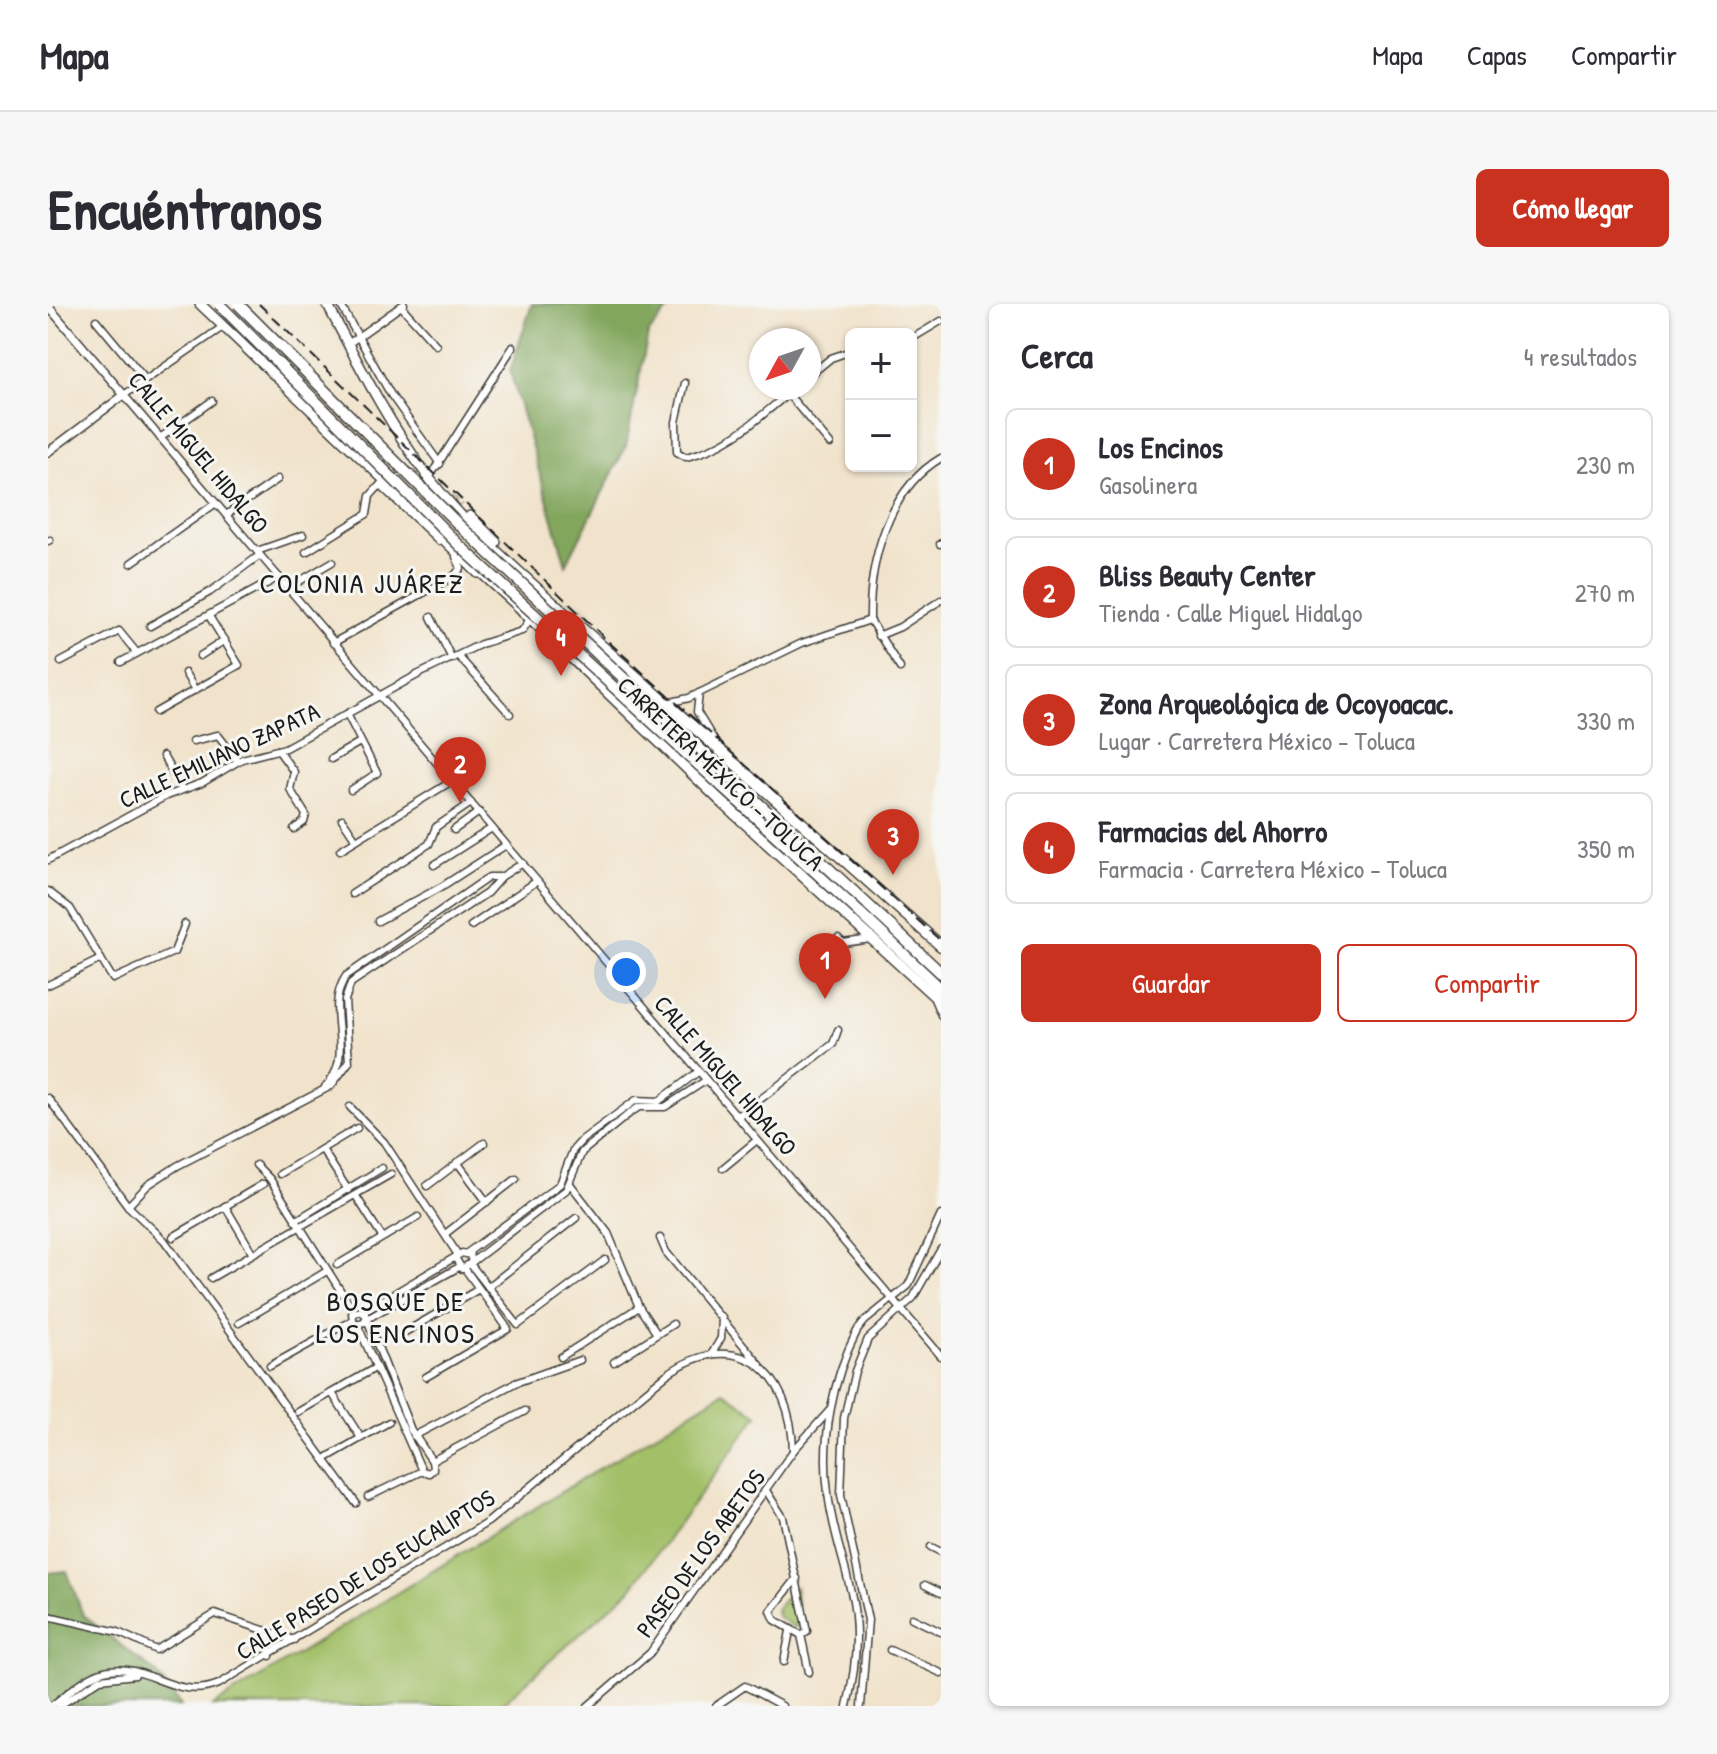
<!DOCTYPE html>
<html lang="es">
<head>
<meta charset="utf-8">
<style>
	body { margin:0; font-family:"Patrick Hand",sans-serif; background:#f7f7f7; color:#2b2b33 }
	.controls { position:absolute; right:24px; top:24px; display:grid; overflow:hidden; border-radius:12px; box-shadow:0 2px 6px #0004 }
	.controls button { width:72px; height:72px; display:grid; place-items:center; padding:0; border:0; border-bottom:2px solid #e1e1e2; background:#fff; color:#2b2b33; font:40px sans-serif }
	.compass { position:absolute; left:701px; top:24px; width:72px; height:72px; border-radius:50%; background:#fff; box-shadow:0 2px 6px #0004; rotate:230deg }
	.you { position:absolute; left:578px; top:668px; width:28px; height:28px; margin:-20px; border:6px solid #fff; border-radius:50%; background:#1a73e8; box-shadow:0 0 0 12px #1a73e833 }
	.badge { display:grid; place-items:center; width:52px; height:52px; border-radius:50%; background:#c8321e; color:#fff; font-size:26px; font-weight:700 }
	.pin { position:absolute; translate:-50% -66px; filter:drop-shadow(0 2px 4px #0008) }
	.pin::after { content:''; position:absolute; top:42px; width:28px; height:24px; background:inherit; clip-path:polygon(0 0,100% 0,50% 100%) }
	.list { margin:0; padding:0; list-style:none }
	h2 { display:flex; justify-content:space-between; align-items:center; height:104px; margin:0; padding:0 32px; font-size:34px }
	h2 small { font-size:26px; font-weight:400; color:#7c7c81 }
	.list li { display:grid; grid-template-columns:52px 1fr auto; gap:24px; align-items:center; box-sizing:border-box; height:112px; margin:0 16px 16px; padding:0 16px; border:2px solid #e1e1e2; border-radius:12px }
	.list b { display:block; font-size:30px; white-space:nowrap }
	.list p { margin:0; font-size:26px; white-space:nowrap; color:#7c7c81 }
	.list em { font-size:26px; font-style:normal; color:#7c7c81 }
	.actions { display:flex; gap:16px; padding:24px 32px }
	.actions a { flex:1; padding:18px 0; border:2px solid #c8321e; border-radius:12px; text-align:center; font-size:28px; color:#c8321e }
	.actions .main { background:#c8321e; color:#fff }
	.map { position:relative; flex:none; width:893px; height:1402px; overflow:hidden; border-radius:12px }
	header { display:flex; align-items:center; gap:48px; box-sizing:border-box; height:112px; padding:0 40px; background:#fff; border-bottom:2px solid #e1e1e2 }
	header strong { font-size:38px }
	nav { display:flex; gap:44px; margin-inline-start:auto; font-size:28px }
	.intro { display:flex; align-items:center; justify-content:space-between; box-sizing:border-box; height:192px; padding:0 48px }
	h1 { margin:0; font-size:56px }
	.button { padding:20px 36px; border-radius:12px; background:#c8321e; color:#fff; font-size:28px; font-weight:700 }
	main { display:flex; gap:48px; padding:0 48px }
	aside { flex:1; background:#fff; border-radius:12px; box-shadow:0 2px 6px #0004 }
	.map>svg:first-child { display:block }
	.green { fill:#a2c068; stroke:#5f6e42; stroke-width:2 }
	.forest { fill:#81a65c; stroke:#4e613c; stroke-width:2 }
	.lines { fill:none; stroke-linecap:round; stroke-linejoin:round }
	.primary-tunnel { stroke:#c6bba8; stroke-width:9; stroke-dasharray:9 4.5; stroke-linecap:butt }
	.minor-casing { stroke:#3c3a36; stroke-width:9 }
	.tertiary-casing { stroke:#3c3a36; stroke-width:10 }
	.primary-casing { stroke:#3c3a36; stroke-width:12 }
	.motorway-casing { stroke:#3c3a36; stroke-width:13 }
	.minor { stroke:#fff; stroke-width:6 }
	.tertiary { stroke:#fff; stroke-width:7 }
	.primary { stroke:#fff; stroke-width:9 }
	.motorway { stroke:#fff; stroke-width:10 }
	.rail { stroke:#1c1c1c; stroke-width:2; stroke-dasharray:12 6; stroke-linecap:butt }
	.motorway-bridge-casing { stroke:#3c3a36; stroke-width:13; stroke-linecap:butt }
	.motorway-bridge { stroke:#fff; stroke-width:10 }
	.labels { text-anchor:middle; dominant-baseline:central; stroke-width:6; stroke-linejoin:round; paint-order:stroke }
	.street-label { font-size:24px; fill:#1c1c1c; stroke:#f6f6f2 }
	.quarter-label { font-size:28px; letter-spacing:2px; fill:#1c1c1c; stroke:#f6f6f2 }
</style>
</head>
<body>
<header>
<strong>Mapa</strong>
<nav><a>Mapa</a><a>Capas</a><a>Compartir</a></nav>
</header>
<div class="intro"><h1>Encuéntranos</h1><a class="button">Cómo llegar</a></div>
<main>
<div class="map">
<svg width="893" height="1402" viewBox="0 0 893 1402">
	<rect width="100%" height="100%" fill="#f6f6f2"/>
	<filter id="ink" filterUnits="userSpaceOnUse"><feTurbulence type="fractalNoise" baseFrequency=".0125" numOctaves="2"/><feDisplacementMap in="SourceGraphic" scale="16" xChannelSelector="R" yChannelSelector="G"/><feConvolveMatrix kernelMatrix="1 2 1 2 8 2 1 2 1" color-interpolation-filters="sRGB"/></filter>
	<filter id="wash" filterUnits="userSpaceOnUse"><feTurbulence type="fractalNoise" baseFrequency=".006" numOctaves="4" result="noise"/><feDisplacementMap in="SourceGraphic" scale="32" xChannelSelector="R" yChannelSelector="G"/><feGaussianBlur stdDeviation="1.8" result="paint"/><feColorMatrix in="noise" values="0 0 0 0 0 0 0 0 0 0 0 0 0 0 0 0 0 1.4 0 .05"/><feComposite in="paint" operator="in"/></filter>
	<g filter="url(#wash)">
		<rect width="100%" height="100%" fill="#f1e3cb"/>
		<g class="green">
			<polygon points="676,1088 710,1111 582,1286 451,1402 165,1402"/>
			<polygon points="747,1283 752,1317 747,1324 729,1312 728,1305"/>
		</g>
		<g class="forest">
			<polygon points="484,0 625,0 600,30 578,142 518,261 462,67"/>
			<polygon points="19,1267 35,1311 109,1370 133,1402 0,1402 0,1269"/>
		</g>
	</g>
	<g filter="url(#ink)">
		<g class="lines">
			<polyline class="primary-tunnel" points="374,210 375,199 385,191 401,193 413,203"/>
			<g class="minor-casing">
				<g id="minor">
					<polyline points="292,0 343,91 392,160"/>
					<polyline points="353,2 388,41"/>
					<polyline points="48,16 97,75"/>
					<polyline points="176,22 76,91 893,1052"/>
					<polyline points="863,35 893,17"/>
					<polyline points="300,40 356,0"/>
					<polyline points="761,72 783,54 803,47"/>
					<path d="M637,79L628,118L629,148L638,153C683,143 712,112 747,84"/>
					<polyline points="740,90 782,140"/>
					<polyline points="112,134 164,97"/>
					<polyline points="381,174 465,43"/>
					<polyline points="336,176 332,181 391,237"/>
					<polyline points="178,211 230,175"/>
					<polyline points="0,237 2,236"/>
					<polyline points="892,240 893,239"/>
					<polyline points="209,247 255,231"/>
					<polyline points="258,248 319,210 322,192 332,181"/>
					<polyline points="83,259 168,199"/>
					<polyline points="240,284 284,258"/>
					<polyline points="383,313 404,355"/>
					<path d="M822,316C821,258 840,185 893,154"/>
					<polyline points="102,322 162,288 212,251"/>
					<polyline points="830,332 852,323 893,296"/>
					<polyline points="285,339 406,272 413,264 408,253"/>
					<polyline points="152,352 177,336"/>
					<polyline points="410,352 462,410"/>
					<polyline points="13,358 71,327 89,349"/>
					<polyline points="73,358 231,273"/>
					<polyline points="137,369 147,386"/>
					<polyline points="651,389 649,408 666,436"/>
					<polyline points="619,399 641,394 754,339 822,316 852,364"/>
					<polyline points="108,408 191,361 161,312"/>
					<polyline points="299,410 329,469 303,486"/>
					<polyline points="145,437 170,431 190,457"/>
					<polyline points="230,446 246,468 242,485 258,511 256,518 246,525"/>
					<polyline points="115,452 134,485"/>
					<polyline points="283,455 312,438"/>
					<polyline points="294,515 308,536"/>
					<polyline points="406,526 431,508"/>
					<polyline points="292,546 404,477"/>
					<polyline points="0,556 118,492 154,479 194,455 237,444 371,370 433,340 474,327 482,315"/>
					<polyline points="386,561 444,524"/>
					<polyline points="0,587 22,604 65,675 126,648 137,620"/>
					<polyline points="304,590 381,540 388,523 423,499"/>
					<polyline points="330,617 393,583 458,541"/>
					<polyline points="423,622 489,577"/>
					<polyline points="790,634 795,639 823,635"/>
					<polyline points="0,681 53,655"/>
					<polyline points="886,695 893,711"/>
					<path d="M277,783C310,749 274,707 298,672L441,573H453"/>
					<polyline points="0,794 80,902 116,936 308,1199"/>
					<polyline points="302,803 336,838 410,951"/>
					<polyline points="689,813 785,740 790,726"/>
					<polyline points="274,845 300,886"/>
					<polyline points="409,858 439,898"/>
					<polyline points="208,861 222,875 306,1008"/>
					<polyline points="675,864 709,836"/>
					<polyline points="232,870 309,824"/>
					<polyline points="523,881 560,929 591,1003 609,1030"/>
					<polyline points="379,882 436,839"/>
					<polyline points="308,892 334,933"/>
					<polyline points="80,902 100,881 129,862 283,782 301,758 297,696 303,679 439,589 453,573 475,559"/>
					<polyline points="177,902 204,948"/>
					<polyline points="247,917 334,864"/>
					<polyline points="397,930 468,875"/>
					<polyline points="125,933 215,880"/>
					<polyline points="612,934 618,948 712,1061"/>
					<polyline points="419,949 512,880 525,846 535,835 588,796 611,797 650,768"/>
					<polyline points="424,958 518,886 534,848 582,809 591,803 617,803 657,777"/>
					<polyline points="289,961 370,913"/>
					<polyline points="423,961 470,1021 557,956"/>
					<polyline points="163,974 343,870"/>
					<polyline points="440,983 528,914"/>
					<polyline points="315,1008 414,949 422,951 424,958 414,965 408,955"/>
					<polyline points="317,1016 411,963"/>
					<polyline points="191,1019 279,967"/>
					<polyline points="310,1022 374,1167 381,1169 385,1165 384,1157 363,1126 317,1010 312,1007 304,1010 306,1020 317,1018"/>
					<polyline points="352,1031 431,985"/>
					<polyline points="663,1051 673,1034 674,1014"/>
					<polyline points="513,1053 591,1003"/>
					<polyline points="566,1058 625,1020"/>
					<polyline points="222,1062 303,1017"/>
					<polyline points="378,1073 460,1025 417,965"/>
					<polyline points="284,1089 313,1134"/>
					<polyline points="250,1108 327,1064"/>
					<polyline points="366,1132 467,1079 532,1056"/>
					<polyline points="280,1153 341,1118"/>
					<polyline points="384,1157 477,1107"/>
					<polyline points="719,1188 735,1213 759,1327 753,1331"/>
					<polyline points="320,1193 374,1167"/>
					<polyline points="883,1243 893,1248"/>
					<polyline points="749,1274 723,1307 727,1316 753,1331"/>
					<polyline points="877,1281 893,1289"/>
					<polyline points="0,1312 70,1328 108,1346 167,1310 246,1336"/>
					<polyline points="864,1314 893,1328"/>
					<polyline points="219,1327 222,1352"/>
					<polyline points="753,1331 761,1368"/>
					<polyline points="842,1346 893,1369"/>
					<polyline points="736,1358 742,1327"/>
					<path d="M3,1402C20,1390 40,1369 61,1366C99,1359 128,1398 171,1380L440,1218L618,1071C690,1020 744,1067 745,1147"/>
					<polyline points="11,1402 52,1375 87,1371"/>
					<polyline points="540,1402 602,1349 745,1147 782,1106"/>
					<polyline points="668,1402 697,1382 734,1402"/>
					<path d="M799,1402C807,1369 811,1331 805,1298C798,1261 784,1227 780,1189C773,1135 784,1076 809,1027L817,1017L860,982L893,911"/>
					<polyline points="813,1402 820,1316 793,1191 796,1114 807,1067 820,1035 865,994 893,945"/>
				</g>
			</g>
			<g class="tertiary-casing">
				<polyline id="tertiary" points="0,2 76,91 0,148"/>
			</g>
			<g class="primary-casing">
				<g id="primary">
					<polyline points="152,0 398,235"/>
					<path d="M279,0C310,59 341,121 381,174C421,226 472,268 520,312"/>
					<polyline points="422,212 448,238"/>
					<polyline points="392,232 430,269"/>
					<polyline points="429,265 475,307"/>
				</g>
			</g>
			<g class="motorway-casing">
				<g id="motorway">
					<polyline points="475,307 675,499 893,698"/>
					<polyline points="520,312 893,642"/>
					<polyline points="805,587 893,669"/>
					<polyline points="812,609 893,685"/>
				</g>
			</g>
			<use href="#minor" class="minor"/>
			<use href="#tertiary" class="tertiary"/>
			<use href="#primary" class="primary"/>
			<use href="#motorway" class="motorway"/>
			<polyline class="rail" points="211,0 564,341 893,637"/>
			<g class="motorway-bridge-casing">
				<g id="motorway-bridge">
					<polyline points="171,0 412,242 812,609"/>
					<polyline points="190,0 414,224 805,587"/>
				</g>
			</g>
			<use href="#motorway-bridge" class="motorway-bridge"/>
		</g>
	</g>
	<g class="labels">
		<g class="street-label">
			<text transform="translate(151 148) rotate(50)">CALLE MIGUEL HIDALGO</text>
			<text transform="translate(171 451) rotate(-25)">CALLE EMILIANO ZAPATA</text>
			<text transform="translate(673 469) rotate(43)">CARRETERA MÉXICO - TOLUCA</text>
			<text transform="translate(678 771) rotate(49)">CALLE MIGUEL HIDALGO</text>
			<text transform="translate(652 1249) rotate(-54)">PASEO DE LOS ABETOS</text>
			<text transform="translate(317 1270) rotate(-32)">CALLE PASEO DE LOS EUCALIPTOS</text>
		</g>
		<g class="quarter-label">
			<text x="314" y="279">COLONIA JUÁREZ</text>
			<text x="348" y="997">BOSQUE DE<tspan x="348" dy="32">LOS ENCINOS</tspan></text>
		</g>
	</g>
</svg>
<div class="controls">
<button>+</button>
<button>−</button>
</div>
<svg class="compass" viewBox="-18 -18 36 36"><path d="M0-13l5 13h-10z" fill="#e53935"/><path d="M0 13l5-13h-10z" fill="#7c7c81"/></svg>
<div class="you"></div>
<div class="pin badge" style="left:777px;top:695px">1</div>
<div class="pin badge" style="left:412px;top:499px">2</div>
<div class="pin badge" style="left:845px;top:571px">3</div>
<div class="pin badge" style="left:513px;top:372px">4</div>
</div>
<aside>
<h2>Cerca<small>4 resultados</small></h2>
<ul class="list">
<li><span class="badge">1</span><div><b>Los Encinos</b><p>Gasolinera</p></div><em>230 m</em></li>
<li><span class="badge">2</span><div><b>Bliss Beauty Center</b><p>Tienda · Calle Miguel Hidalgo</p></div><em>270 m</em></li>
<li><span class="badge">3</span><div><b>Zona Arqueológica de Ocoyoacac.</b><p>Lugar · Carretera México - Toluca</p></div><em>330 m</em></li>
<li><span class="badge">4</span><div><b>Farmacias del Ahorro</b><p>Farmacia · Carretera México - Toluca</p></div><em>350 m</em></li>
</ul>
<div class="actions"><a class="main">Guardar</a><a>Compartir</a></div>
</aside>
</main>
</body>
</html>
